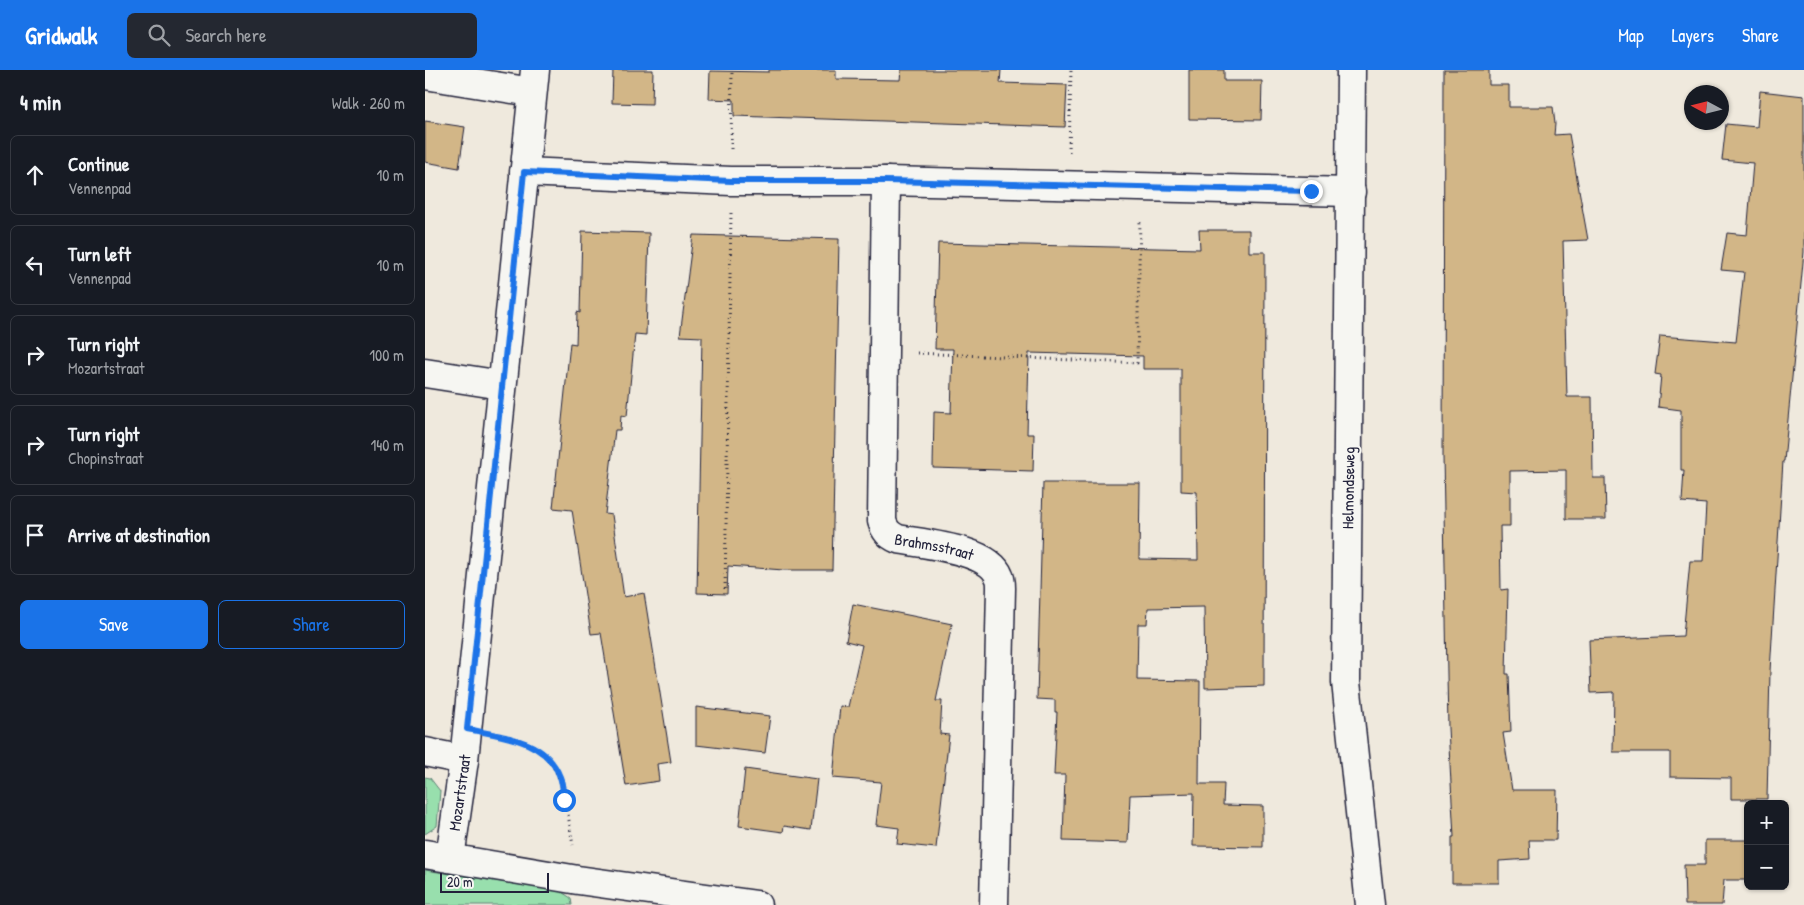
<!DOCTYPE html>
<html lang="en">
<head>
<meta charset="utf-8">
<style>
	body { margin:0; font-family:"Patrick Hand",sans-serif; background:#242831; color:#f1f3f6 }
	.controls { position:absolute; right:15px; bottom:15px; display:grid; overflow:hidden; border-radius:8px; box-shadow:0 1px 4px #0004 }
	.controls button { width:45px; height:45px; display:grid; place-items:center; padding:0; border:0; border-bottom:1px solid #363941; background:#171b24; color:#f1f3f6; font:25px sans-serif }
	.compass { position:absolute; left:1259px; top:15px; width:45px; height:45px; border-radius:50%; background:#171b24; box-shadow:0 1px 4px #0004; rotate:277deg }
	.scale { position:absolute; left:15px; bottom:12px; width:109px; box-sizing:border-box; padding-left:5px; border:2px solid #22223b; border-top:0; font-size:14px; line-height:18px; white-space:nowrap; color:#22223b; -webkit-text-stroke:4px #f6f6f2; paint-order:stroke }
	.stop { position:absolute; width:15px; height:15px; margin:-11px; border:4px solid #1a73e8; border-radius:50%; background:#fff }
	.stop.end { background:#1a73e8; border-color:#fff; box-shadow:0 1px 5px #0008 }
	.list { margin:0; padding:0; list-style:none }
	h2 { display:flex; justify-content:space-between; align-items:center; height:65px; margin:0; padding:0 20px; font-size:21px }
	h2 small { font-size:16px; font-weight:400; color:#9ea1a6 }
	.list li { display:grid; grid-template-columns:32px 1fr auto; gap:15px; align-items:center; box-sizing:border-box; height:80px; margin:0 10px 10px; padding:0 10px; border:1px solid #363941; border-radius:8px }
	.list b { display:block; font-size:19px; white-space:nowrap }
	.list p { margin:0; font-size:16px; white-space:nowrap; color:#9ea1a6 }
	.list em { font-size:16px; font-style:normal; color:#9ea1a6 }
	.actions { display:flex; gap:10px; padding:15px 20px }
	.actions a { flex:1; padding:11px 0; border:1px solid #1a73e8; border-radius:8px; text-align:center; font-size:18px; color:#1a73e8 }
	.actions .main { background:#1a73e8; color:#fff }
	.icon { flex:none; width:28px; height:28px; fill:none; stroke:currentColor; stroke-width:2; stroke-linecap:round; stroke-linejoin:round }
	.map { position:relative; flex:none; width:1379px; height:835px; overflow:hidden }
	header { display:flex; align-items:center; gap:30px; box-sizing:border-box; height:70px; padding:0 25px; background:#1a73e8; color:#fff }
	header strong { font-size:24px }
	nav { display:flex; gap:28px; margin-inline-start:auto; font-size:18px }
	.search { width:350px; height:45px; background:#242831; display:flex; align-items:center; gap:12px; box-sizing:border-box; padding:0 18px; border-radius:8px; color:#9ea1a6; font-size:19px }
	main { display:flex }
	aside { flex:1; background:#171b24 }
	.map>svg:first-child { display:block }
	.green { fill:#98dfad; stroke:#5d8074 }
	.building { fill:#d2b687; stroke:#22223b }
	.lines { fill:none; stroke-linecap:round; stroke-linejoin:round }
	.street-casing { stroke:#22223b; stroke-width:31 }
	.secondary-casing { stroke:#22223b; stroke-width:31 }
	.path { stroke:#22223b; stroke-width:3; stroke-dasharray:1 4; stroke-linecap:butt }
	.street { stroke:#f6f6f2; stroke-width:28 }
	.secondary { stroke:#f6f6f2; stroke-width:28 }
	.route { stroke:#1a73e8; stroke-width:6 }
	.labels { text-anchor:middle; dominant-baseline:central; stroke-width:4; stroke-linejoin:round; paint-order:stroke }
	.street-label { font-size:16px; fill:#22223b; stroke:#f6f6f2 }
</style>
</head>
<body>
<header>
<strong>Gridwalk</strong>
<div class="search"><svg class="icon" aria-label="search" viewBox="0 0 24 24"><circle cx="10" cy="10" r="6"/><path d="M15 15l6 6"/></svg>Search here</div>
<nav><a>Map</a><a>Layers</a><a>Share</a></nav>
</header>
<main>
<aside>
<h2>4 min<small>Walk · 260 m</small></h2>
<ul class="list">
<li><svg class="icon" aria-label="ahead" viewBox="0 0 24 24"><path d="M12 20V5M6 11l6-6 6 6"/></svg><div><b>Continue</b><p>Vennenpad</p></div><em>10 m</em></li>
<li><svg class="icon" aria-label="left" viewBox="0 0 24 24"><path d="M17 20v-9H6M10 6l-5 5 5 5"/></svg><div><b>Turn left</b><p>Vennenpad</p></div><em>10 m</em></li>
<li><svg class="icon" aria-label="right" viewBox="0 0 24 24"><path d="M7 20v-9h11M14 6l5 5-5 5"/></svg><div><b>Turn right</b><p>Mozartstraat</p></div><em>100 m</em></li>
<li><svg class="icon" aria-label="right" viewBox="0 0 24 24"><path d="M7 20v-9h11M14 6l5 5-5 5"/></svg><div><b>Turn right</b><p>Chopinstraat</p></div><em>140 m</em></li>
<li><svg class="icon" aria-label="arrive" viewBox="0 0 24 24"><path d="M6 21V4h12l-3 4 3 4H6"/></svg><div><b>Arrive at destination</b></div></li>
</ul>
<div class="actions"><a class="main">Save</a><a>Share</a></div>
</aside>
<div class="map">
<svg width="1379" height="835" viewBox="0 0 1379 835">
	<rect width="100%" height="100%" fill="#efe9dd"/>
	<filter id="ink" filterUnits="userSpaceOnUse"><feTurbulence type="fractalNoise" baseFrequency=".02" numOctaves="2"/><feDisplacementMap in="SourceGraphic" scale="10" xChannelSelector="R" yChannelSelector="G"/><feConvolveMatrix kernelMatrix="1 2 1 2 8 2 1 2 1" color-interpolation-filters="sRGB"/></filter>
	<g filter="url(#ink)">
		<g class="green">
			<polygon points="0,707 5,708 15,721 12,756 0,764"/>
			<polygon points="0,800 135,821 146,828 147,835 0,835"/>
		</g>
		<g class="building">
			<polygon points="188,0 228,0 227,34 187,33"/>
			<polygon points="344,0 411,0 411,9 475,10 476,0 576,0 575,13 642,15 640,57 309,46 309,30 284,29 285,1 344,2"/>
			<polygon points="764,0 799,0 799,11 837,11 836,50 764,49"/>
			<polygon points="1019,0 1064,0 1064,15 1084,15 1084,37 1128,37 1130,54 1129,65 1144,64 1163,170 1138,171 1142,327 1167,327 1168,408 1180,408 1181,449 1141,449 1141,400 1085,401 1085,456 1075,456 1076,520 1083,519 1081,604 1084,604 1086,662 1078,663 1087,720 1132,720 1131,770 1104,770 1105,789 1074,791 1074,813 1027,813 1027,767 1029,767 1023,658 1018,386"/>
			<polygon points="1335,21 1379,26 1379,182 1359,391 1358,391 1345,601 1342,729 1306,729 1306,708 1245,707 1245,682 1188,682 1189,622 1166,623 1164,570 1258,566 1265,491 1278,491 1281,434 1257,432 1259,400 1256,400 1256,340 1233,337 1236,305 1230,304 1235,266 1311,272 1319,202 1296,200 1302,163 1322,165 1328,93 1297,90 1301,54 1332,57"/>
			<polygon points="0,51 40,57 34,98 0,92"/>
			<polygon points="774,160 824,160 824,182 840,182 839,616 780,618 779,537 723,538 722,554 713,554 712,610 775,611 774,714 799,714 798,735 838,736 838,777 768,776 769,723 705,725 703,773 638,771 640,705 629,705 632,642 630,642 630,630 612,629 618,413 715,413 714,489 773,490 772,422 756,421 756,299 718,299 718,286 604,283 602,364 609,364 608,401 508,398 509,342 526,343 528,279 510,279 513,173 775,179"/>
			<polygon points="157,161 224,163 221,265 210,264 202,346 196,345 195,360 190,360 180,444 187,445 199,527 219,523 246,692 232,694 234,711 201,716 176,563 166,564 147,440 128,438 145,273 151,274 152,242 155,243"/>
			<polygon points="268,165 414,169 407,500 359,500 303,496 302,524 272,523 277,267 255,266"/>
			<polygon points="428,534 527,554 511,631 517,631 515,664 524,665 511,778 472,774 474,758 451,755 456,712 408,708 415,636 423,637 437,575 421,571"/>
			<polygon points="271,637 345,646 340,683 271,675"/>
			<polygon points="320,699 392,709 386,760 359,756 358,762 314,756"/>
			<polygon points="1280,770 1323,770 1323,810 1299,810 1297,835 1260,835 1259,795 1280,795"/>
		</g>
		<g class="lines">
			<g class="street-casing">
				<g id="street">
					<polyline points="0,5 107,22"/>
					<polyline points="99,102 306,111 461,111 926,122"/>
					<path id="s1" d="M461,111L457,451C460,461 464,465 473,469C499,474 564,479 574,506C576,509 576,514 576,518L569,835"/>
					<polyline points="0,303 77,315"/>
					<polyline points="0,682 39,690"/>
					<polyline points="0,784 153,810 332,835"/>
					<path id="s2" d="M25,788L39,690L110,0"/>
				</g>
			</g>
			<g class="secondary-casing">
				<polyline id="secondary" points="926,0 921,612 945,835"/>
			</g>
			<g class="path">
				<polyline points="306,79 307,0"/>
				<polyline points="644,82 646,0"/>
				<polyline points="492,283 712,293 715,150"/>
				<polyline points="300,519 306,143"/>
				<path d="M75,665C141,678 138,720 148,775"/>
			</g>
			<use href="#street" class="street"/>
			<use href="#secondary" class="secondary"/>
		</g>
	</g>
	<g class="lines" filter="url(#ink)">
		<path class="route" d="M139,730C138,723 138,714 135,707C121,669 76,666 42,659L99,102L306,111H461L886,121"/>
	</g>
	<g class="labels">
		<g class="street-label">
			<text transform="translate(923 418) rotate(-89)">Helmondseweg</text>
			<text stroke="none"><textPath href="#s1" startOffset="402">Brahmsstraat</textPath></text>
			<text stroke="none"><textPath href="#s2" startOffset="66">Mozartstraat</textPath></text>
		</g>
	</g>
</svg>
<div class="controls">
<button>+</button>
<button>−</button>
</div>
<svg class="compass" viewBox="-18 -18 36 36"><path d="M0-13l5 13h-10z" fill="#e53935"/><path d="M0 13l5-13h-10z" fill="#9ea1a6"/></svg>
<div class="scale">20 m</div>
<div class="stop" style="left:139px;top:730px"></div>
<div class="stop end" style="left:886px;top:121px"></div>
</div>
</main>
</body>
</html>
